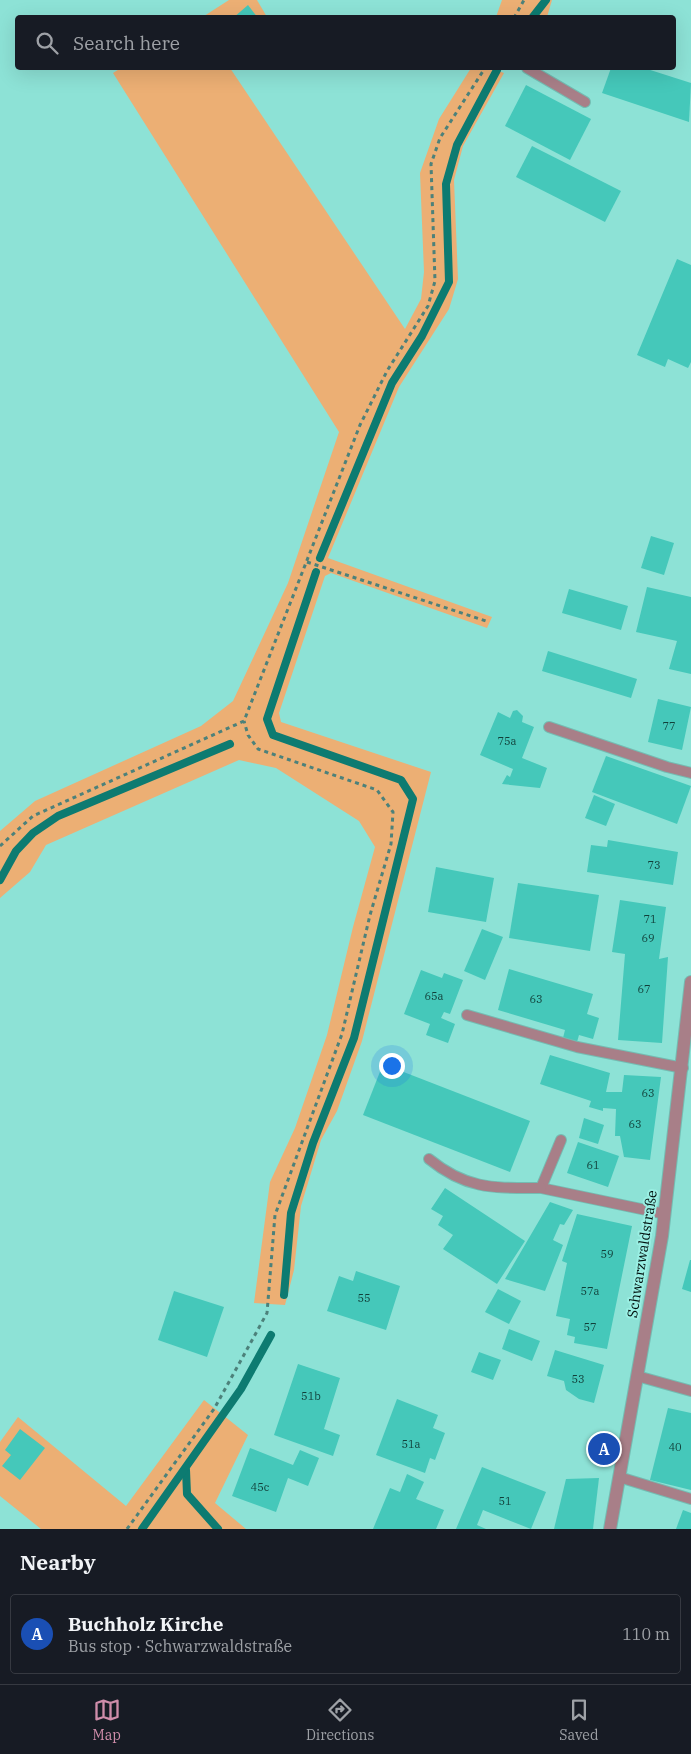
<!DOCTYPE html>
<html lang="en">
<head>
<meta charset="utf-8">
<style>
	body { margin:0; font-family:"IBM Plex Serif",serif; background:#20242c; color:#f1f3f6 }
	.you { position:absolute; left:391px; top:1065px; width:18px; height:18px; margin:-12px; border:4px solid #fff; border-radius:50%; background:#1a73e8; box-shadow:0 0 0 8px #1a73e833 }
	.badge { display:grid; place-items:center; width:32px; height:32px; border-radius:50%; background:#cf8daa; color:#fff; font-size:16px; font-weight:700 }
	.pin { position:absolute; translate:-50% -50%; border:2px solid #fff; box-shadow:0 1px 5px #0006 }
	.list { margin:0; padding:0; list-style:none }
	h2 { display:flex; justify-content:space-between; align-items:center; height:65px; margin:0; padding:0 20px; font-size:21px }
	h2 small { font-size:16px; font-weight:400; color:#9ea1a6 }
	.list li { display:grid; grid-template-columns:32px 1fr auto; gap:15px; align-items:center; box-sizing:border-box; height:80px; margin:0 10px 10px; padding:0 10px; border:1px solid #363941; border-radius:5px }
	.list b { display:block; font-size:19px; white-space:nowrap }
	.list p { margin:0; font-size:16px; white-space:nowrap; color:#9ea1a6 }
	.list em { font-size:16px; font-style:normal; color:#9ea1a6 }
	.icon { flex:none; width:28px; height:28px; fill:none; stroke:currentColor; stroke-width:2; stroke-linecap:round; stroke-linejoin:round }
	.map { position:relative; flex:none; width:691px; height:1529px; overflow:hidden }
	.search { position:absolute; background:#171b24; box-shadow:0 5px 20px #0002; left:15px; right:15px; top:15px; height:55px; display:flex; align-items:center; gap:12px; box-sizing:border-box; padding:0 18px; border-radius:5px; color:#9ea1a6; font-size:19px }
	.sheet { height:155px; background:#171b24 }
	nav { display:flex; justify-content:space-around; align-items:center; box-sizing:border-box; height:70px; border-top:1px solid #363941; background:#171b24; font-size:14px; color:#9ea1a6 }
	nav a { display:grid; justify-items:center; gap:2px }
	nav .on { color:#cf8daa }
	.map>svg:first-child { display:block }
	.green { fill:#ecaf74 }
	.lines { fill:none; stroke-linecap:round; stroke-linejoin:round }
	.stream { stroke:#0d7b71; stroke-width:8 }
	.building { fill:#45c8ba }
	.service-casing { stroke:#74bcb2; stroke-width:12 }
	.minor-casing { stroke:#74bcb2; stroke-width:14 }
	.path { stroke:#4c817a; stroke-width:3; stroke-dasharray:4 4; stroke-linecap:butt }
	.service { stroke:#a87f88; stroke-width:10 }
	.minor { stroke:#a87f88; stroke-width:12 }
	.labels { text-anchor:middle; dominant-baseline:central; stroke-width:4; stroke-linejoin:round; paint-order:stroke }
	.number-label { font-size:11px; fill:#113f39 }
	.street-label { font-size:14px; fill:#00110e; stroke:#9aefe3 }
</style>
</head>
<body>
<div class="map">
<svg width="691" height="1529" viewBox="0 0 691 1529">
	<rect width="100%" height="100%" fill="#8de2d6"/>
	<g class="green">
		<polygon points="229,0 257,0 267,17 201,18"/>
		<polygon points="502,0 552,0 547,17 496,17"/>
		<polygon points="121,68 230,68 405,329 421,299 424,272 420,173 439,119 471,68 491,68 504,73 463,146 454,180 458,279 449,309 399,387 328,558 492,617 487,628 331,573 325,576 279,713 281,722 431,772 362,1041 337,1111 321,1140 301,1206 294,1270 285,1305 254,1303 270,1182 295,1128 327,1035 353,927 375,847 359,821 276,768 239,760 46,845 30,872 0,898 0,831 35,801 201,726 233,701 288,583 339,432 113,73"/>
		<polygon points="204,1400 248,1435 215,1503 246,1529 41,1529 0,1496 0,1442 18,1417 126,1506"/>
	</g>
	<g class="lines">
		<g class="stream">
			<polyline points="532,18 546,0"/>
			<polyline points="320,558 392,383 422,336 449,282 446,184 457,145 497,70"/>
			<polyline points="0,880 16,851 33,833 58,816 230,744"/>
			<polyline points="284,1295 291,1213 313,1143 354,1038 413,799 401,780 273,735 267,719 316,572"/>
			<polyline points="186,1470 187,1494 218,1529"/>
			<polyline points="142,1529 241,1389 271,1335"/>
		</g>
	</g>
	<g class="building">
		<polygon points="248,5 258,18 233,18"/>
		<polygon points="611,68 644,68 691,83 689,122 602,93"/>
		<polygon points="526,85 591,119 570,160 505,126"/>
		<polygon points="532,146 621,191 605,222 516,177"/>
		<polygon points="677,259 691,265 691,362 688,368 668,359 665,367 637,355"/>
		<polygon points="651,536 674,543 664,575 641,568"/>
		<polygon points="647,587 691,597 691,674 669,669 677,641 636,632"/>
		<polygon points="569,589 628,606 621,630 562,613"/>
		<polygon points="548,651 637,679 631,698 542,671"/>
		<polygon points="658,699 691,707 682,750 648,742"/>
		<polygon points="517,710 523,716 522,722 534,727 522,758 547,768 540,788 502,784 507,775 510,777 513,769 480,755 498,712 510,718 513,711"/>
		<polygon points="606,756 691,786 677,824 592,792"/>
		<polygon points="594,795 615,804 606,826 585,818"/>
		<polygon points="608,840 678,852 673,885 587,872 591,845 607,847"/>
		<polygon points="436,867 494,878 486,922 428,912"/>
		<polygon points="518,883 599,895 590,951 509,938"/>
		<polygon points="620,900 666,907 659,959 668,957 662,1043 618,1040 625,954 612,952"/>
		<polygon points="482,929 503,937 485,980 464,971"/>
		<polygon points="509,969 593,994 587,1014 599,1018 593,1039 579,1035 577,1042 563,1038 565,1030 498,1010"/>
		<polygon points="421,970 442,978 444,973 463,980 450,1014 444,1012 441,1018 455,1024 448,1043 426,1035 430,1024 404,1014"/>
		<polygon points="550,1055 610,1073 606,1092 622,1092 624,1075 661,1077 650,1160 624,1157 620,1136 615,1136 616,1109 603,1108 603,1111 589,1107 591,1101 540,1084"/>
		<polygon points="383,1064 530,1121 510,1172 363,1115"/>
		<polygon points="584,1118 604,1125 598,1144 579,1138"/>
		<polygon points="578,1142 619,1156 608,1187 567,1173"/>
		<polygon points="445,1188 525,1241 497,1284 443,1249 453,1235 438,1225 443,1216 431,1209"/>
		<polygon points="550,1202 573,1210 564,1225 560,1224 553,1240 563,1245 545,1291 505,1279"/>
		<polygon points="577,1214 632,1226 607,1349 574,1343 575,1337 567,1335 570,1319 556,1316 567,1263 562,1261"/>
		<polygon points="690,1260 691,1260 691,1292 682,1289"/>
		<polygon points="356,1271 400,1286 386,1330 327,1311 339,1276 353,1281"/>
		<polygon points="498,1289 521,1301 509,1324 485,1312"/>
		<polygon points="174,1291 224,1307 207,1357 158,1340"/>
		<polygon points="509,1329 540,1341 532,1361 502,1349"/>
		<polygon points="555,1350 604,1365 594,1403 579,1399 566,1390 564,1381 547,1376"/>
		<polygon points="479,1352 501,1360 493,1380 471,1372"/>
		<polygon points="298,1364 340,1378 324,1429 340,1435 333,1456 274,1435"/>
		<polygon points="397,1399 438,1415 433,1428 445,1433 435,1460 430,1458 425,1473 376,1455"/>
		<polygon points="668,1408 691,1413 691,1490 650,1480"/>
		<polygon points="20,1429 45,1448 20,1480 2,1466 11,1455 5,1450"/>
		<polygon points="250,1448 293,1465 300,1450 319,1458 308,1486 288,1478 276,1512 232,1496"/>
		<polygon points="482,1467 546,1492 531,1529 483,1510 477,1525 486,1529 456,1529"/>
		<polygon points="407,1474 424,1482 416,1499 444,1510 436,1529 373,1529 390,1488 400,1492"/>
		<polygon points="599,1478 593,1529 554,1529 566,1479"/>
		<polygon points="683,1510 691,1513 691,1529 676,1529"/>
	</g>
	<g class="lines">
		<g class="service-casing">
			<g id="service">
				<polyline points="527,68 585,102"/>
				<polyline points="549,727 667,767 691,773"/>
				<polyline points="467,1015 577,1047 683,1068"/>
				<polyline points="561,1140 541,1188 665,1214"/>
				<path d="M429,1159C467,1190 495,1188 541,1188"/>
				<polyline points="637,1376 691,1391"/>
				<polyline points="619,1477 691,1499"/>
			</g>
		</g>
		<g class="minor-casing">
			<polyline id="minor" points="610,1529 662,1236 691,982"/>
		</g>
		<g class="path">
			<polyline points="514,18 524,0"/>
			<polyline points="307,562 489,622"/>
			<polyline points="0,846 33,816 244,721 360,425 387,371 428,306 435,281 431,164 440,138 485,68"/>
			<polyline points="127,1529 214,1409 267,1313 275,1215 342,1034 370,915 391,844 393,812 377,790 258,749 248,735 244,721"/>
		</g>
		<use href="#service" class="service"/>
		<use href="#minor" class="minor"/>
	</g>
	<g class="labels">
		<g class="number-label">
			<text x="669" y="726">77</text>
			<text x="507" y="741">75a</text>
			<text x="654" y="865">73</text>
			<text x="650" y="919">71</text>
			<text x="648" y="938">69</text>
			<text x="644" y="989">67</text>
			<text x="434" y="996">65a</text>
			<text x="536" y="999">63</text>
			<text x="648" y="1093">63</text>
			<text x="635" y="1124">63</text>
			<text x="593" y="1165">61</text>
			<text x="607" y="1254">59</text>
			<text x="590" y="1291">57a</text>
			<text x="364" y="1298">55</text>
			<text x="590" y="1327">57</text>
			<text x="578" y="1379">53</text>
			<text x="311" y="1396">51b</text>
			<text x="411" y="1444">51a</text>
			<text x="675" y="1447">40</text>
			<text x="260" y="1487">45c</text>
			<text x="505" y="1501">51</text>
		</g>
		<g class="street-label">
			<text transform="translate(642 1254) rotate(-81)">Schwarzwaldstraße</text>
		</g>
	</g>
</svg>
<div class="you"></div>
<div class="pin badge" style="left:604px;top:1449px;background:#1a4fb4">A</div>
<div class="search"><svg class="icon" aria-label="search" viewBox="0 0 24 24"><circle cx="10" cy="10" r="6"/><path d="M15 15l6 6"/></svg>Search here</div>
</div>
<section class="sheet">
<h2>Nearby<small></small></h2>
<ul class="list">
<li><span class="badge" style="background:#1a4fb4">A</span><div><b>Buchholz Kirche</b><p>Bus stop · Schwarzwaldstraße</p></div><em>110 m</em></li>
</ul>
</section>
<nav>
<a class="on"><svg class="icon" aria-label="map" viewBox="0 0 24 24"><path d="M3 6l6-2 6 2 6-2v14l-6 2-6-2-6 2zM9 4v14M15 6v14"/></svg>Map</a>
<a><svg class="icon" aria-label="directions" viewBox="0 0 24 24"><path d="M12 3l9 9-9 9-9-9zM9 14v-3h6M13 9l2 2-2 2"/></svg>Directions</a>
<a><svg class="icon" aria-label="saved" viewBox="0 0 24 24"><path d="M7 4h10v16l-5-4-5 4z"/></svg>Saved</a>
</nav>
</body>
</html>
